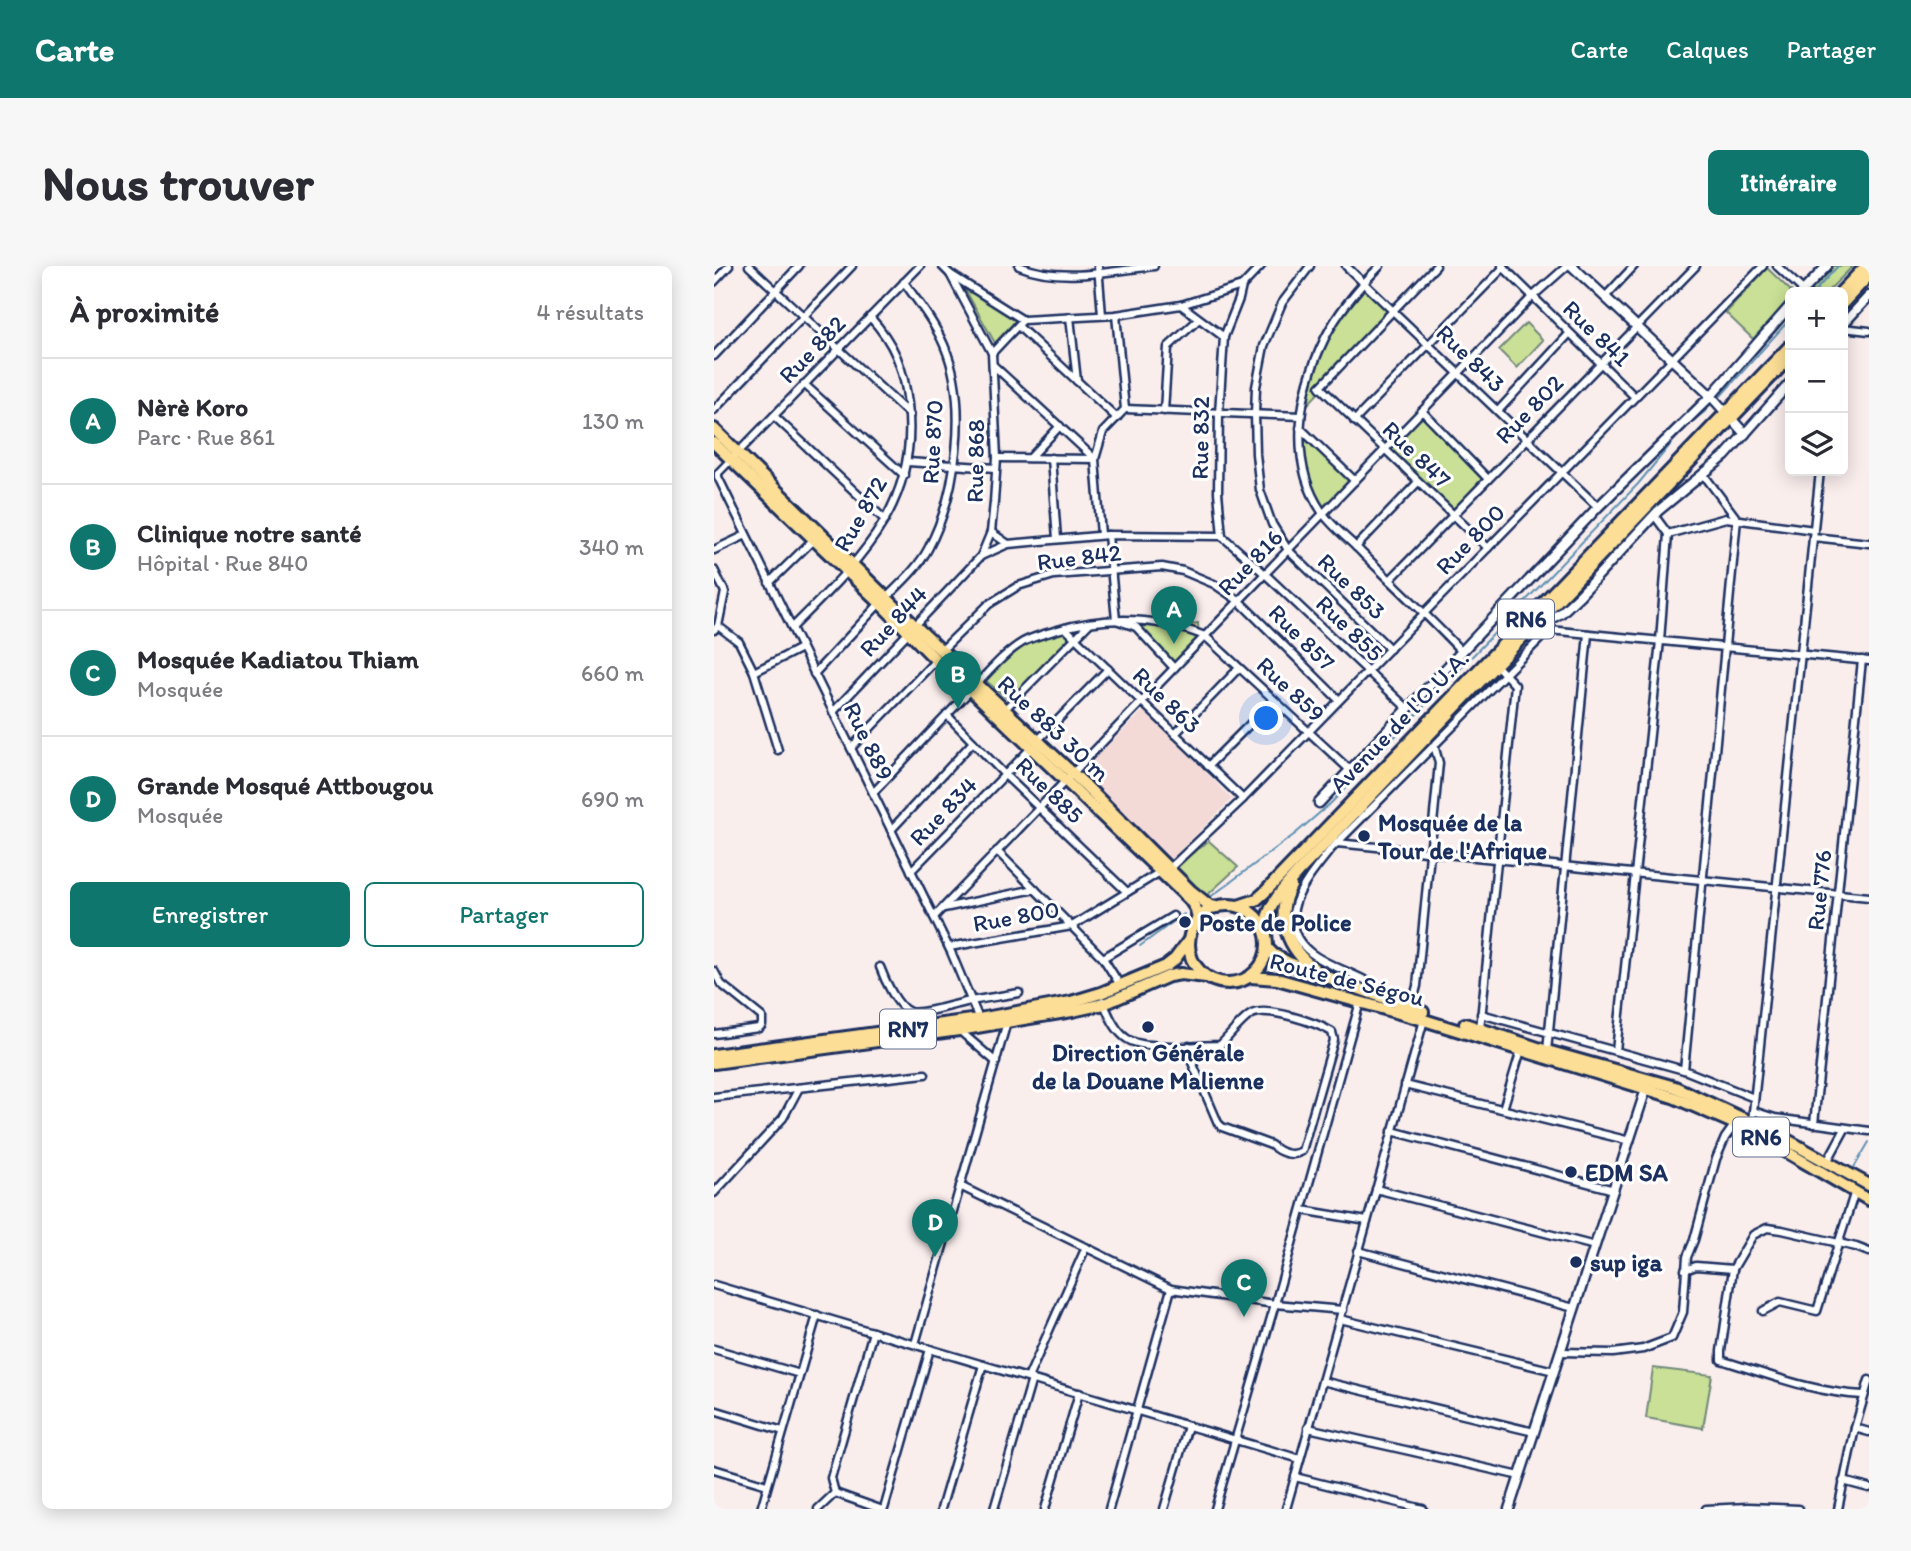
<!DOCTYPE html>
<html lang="fr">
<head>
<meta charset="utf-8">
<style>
	body { margin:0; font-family:Itim,sans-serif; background:#f7f7f7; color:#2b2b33 }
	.controls { position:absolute; right:21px; top:21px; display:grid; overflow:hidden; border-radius:10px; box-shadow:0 4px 18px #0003 }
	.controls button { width:63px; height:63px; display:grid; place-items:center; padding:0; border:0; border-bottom:2px solid #e1e1e2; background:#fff; color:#2b2b33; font:35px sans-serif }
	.you { position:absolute; left:553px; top:453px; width:24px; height:24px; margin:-18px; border:5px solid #fff; border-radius:50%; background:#1a73e8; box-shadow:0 0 0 10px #1a73e833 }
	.badge { display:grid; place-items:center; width:46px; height:46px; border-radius:50%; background:#0f766e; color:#fff; font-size:23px; font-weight:700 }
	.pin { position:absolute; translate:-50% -58px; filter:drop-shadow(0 2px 4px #0008) }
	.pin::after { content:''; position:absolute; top:37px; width:24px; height:21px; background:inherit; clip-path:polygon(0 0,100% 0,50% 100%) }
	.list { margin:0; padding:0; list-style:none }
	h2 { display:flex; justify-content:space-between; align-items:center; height:91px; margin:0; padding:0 28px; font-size:30px }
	h2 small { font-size:23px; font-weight:400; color:#7c7c81 }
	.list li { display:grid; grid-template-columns:46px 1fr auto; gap:21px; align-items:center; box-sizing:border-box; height:126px; padding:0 28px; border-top:2px solid #e1e1e2 }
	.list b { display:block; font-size:26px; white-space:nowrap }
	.list p { margin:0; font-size:23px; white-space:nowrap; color:#7c7c81 }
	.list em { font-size:23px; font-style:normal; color:#7c7c81 }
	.actions { display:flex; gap:14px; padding:21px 28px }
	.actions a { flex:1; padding:16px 0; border:2px solid #0f766e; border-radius:10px; text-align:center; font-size:24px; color:#0f766e }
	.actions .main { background:#0f766e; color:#fff }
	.icon { flex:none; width:38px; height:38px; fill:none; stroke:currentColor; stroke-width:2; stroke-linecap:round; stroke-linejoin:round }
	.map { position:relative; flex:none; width:1155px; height:1243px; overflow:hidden; border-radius:10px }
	header { display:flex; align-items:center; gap:42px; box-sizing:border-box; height:98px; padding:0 35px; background:#0f766e; color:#fff }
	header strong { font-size:33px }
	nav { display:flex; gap:38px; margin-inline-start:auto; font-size:24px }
	.intro { display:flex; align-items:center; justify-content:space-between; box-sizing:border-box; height:168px; padding:0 42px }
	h1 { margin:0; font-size:49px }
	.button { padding:18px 32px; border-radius:10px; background:#0f766e; color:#fff; font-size:24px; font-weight:700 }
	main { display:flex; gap:42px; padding:0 42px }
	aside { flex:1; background:#fff; border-radius:10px; box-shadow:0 4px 18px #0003 }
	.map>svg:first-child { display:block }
	.built { fill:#f4dad7 }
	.green { fill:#c9e096; stroke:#72887a; stroke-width:2 }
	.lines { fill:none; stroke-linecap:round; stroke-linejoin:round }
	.stream { stroke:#5f92b4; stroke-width:2 }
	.minor-casing { stroke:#1b2f5e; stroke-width:11 }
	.tertiary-casing { stroke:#1b2f5e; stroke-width:13 }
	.primary-casing { stroke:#1b2f5e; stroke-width:16 }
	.trunk-casing { stroke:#1b2f5e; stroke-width:16 }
	.minor { stroke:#fff; stroke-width:6 }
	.tertiary { stroke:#fff; stroke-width:8 }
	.primary { stroke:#fcde96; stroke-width:10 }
	.trunk { stroke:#fcde96; stroke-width:10 }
	.poi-dot { fill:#1b2f5e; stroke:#fff; stroke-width:2.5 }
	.labels { text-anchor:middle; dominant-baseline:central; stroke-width:6; stroke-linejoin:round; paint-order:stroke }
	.shield { fill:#fff; stroke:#5f6d8e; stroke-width:2 }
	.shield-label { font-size:23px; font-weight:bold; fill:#1b2f5e }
	.street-label { font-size:24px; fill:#1b2f5e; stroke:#fff }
	.poi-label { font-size:24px; font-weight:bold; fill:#1b2f5e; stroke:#fff; text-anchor:start }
</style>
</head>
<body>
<header>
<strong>Carte</strong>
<nav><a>Carte</a><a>Calques</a><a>Partager</a></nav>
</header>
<div class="intro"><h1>Nous trouver</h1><a class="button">Itinéraire</a></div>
<main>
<aside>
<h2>À proximité<small>4 résultats</small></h2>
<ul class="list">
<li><span class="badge">A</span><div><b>Nèrè Koro</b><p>Parc · Rue 861</p></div><em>130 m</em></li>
<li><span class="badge">B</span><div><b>Clinique notre santé</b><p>Hôpital · Rue 840</p></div><em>340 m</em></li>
<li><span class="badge">C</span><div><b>Mosquée Kadiatou Thiam</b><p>Mosquée</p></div><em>660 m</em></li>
<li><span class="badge">D</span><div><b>Grande Mosqué Attbougou</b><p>Mosquée</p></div><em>690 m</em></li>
</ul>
<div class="actions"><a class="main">Enregistrer</a><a>Partager</a></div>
</aside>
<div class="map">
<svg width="1155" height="1243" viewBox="0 0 1155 1243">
	<rect width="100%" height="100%" fill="#faeeed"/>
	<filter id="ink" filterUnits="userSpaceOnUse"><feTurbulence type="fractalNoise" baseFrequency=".0143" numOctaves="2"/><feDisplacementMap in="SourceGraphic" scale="14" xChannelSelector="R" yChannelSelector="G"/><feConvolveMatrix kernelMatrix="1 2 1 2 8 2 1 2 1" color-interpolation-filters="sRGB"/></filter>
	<g filter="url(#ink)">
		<polygon class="built" points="431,443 518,533 453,597 366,507"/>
		<g class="green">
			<polygon points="1112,0 1139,0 1113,26 1094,26 1103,17"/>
			<polygon points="1053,2 1078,26 1076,26 1076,33 1039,73 1012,47"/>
			<polygon points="247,16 304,52 281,77"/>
			<path d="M650,16L680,48L595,137C596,92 624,51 650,16Z"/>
			<polygon points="812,57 829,74 803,102 785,84"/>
			<polygon points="708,148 771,213 740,245 675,184"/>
			<polygon points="587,157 640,216 610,247 591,207"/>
			<polygon points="484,357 485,375 458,399 422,361 436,360 454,363"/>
			<polygon points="350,363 357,373 295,434 271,414 309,379"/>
			<polygon points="495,575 524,601 489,633 460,601"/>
			<polygon points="939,1102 998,1109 989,1162 932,1152"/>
		</g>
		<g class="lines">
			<g class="stream">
				<polyline points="1100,26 1124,0"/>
				<polyline points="1004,133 1076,53"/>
				<polyline points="495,632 581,568 617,537 924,218 970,162 993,144"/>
				<polyline points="426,680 470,648"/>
				<polyline points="1138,905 1155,876"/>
			</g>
			<g class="minor-casing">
				<g id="minor">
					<polyline points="35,0 196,149"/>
					<polyline points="206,0 4,207 4,211 237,686 265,753"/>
					<polyline points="228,0 236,8 309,54"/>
					<path d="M305,0C347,17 397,5 440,0"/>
					<polyline points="384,0 388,49"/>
					<polyline points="596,0 568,37 550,80 542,121 541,148 542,188 546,224 558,258 574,284 676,383"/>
					<polyline points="632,0 884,241"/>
					<path d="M666,0C645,21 624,46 611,72C585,125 573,195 608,246C618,261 636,274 649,288C682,320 716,352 748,386"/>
					<polyline points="722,0 606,121 774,282"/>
					<polyline points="788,0 921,131"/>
					<polyline points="1063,0 1090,25"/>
					<polyline points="0,16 15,0"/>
					<polyline points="528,20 525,33 510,71 505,147 504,226 508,270 551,308 694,443"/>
					<polyline points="891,31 920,0"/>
					<polyline points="467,39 510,71"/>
					<polyline points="356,51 363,115"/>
					<polyline points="304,60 403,152"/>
					<polyline points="1129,62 1155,65"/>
					<polyline points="278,87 309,54 402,49 467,39 528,20 547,0"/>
					<polyline points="0,90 85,0"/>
					<polyline points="279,99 381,193"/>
					<polyline points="90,118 190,209"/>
					<polyline points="411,143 587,150"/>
					<polyline points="0,144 138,0"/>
					<polyline points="450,145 454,81 485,53"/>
					<polyline points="708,145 774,213"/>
					<polyline points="784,145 855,68"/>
					<polyline points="60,150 171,254"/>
					<polyline points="640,155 790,1"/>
					<polyline points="586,162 641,215"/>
					<polyline points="283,192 381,193"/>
					<polyline points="316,192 346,160"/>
					<polyline points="337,192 343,273"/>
					<polyline points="194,196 282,202"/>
					<polyline points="277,266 294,278"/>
					<polyline points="954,268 1012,252 1100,264"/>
					<polyline points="387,269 381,193 389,166 411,143 402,49"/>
					<polyline points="394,269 402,354 422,361 460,402"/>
					<polyline points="1099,271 1155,277"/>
					<polyline points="642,281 704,216"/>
					<polyline points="0,284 32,269"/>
					<polyline points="267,290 294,278 394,269 508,270"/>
					<polyline points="0,304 11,326 4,360 0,364"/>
					<polyline points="676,314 982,0"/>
					<polyline points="55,317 100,273"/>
					<path d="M172,332C187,317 204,302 214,283C243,229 255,137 230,79C220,56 205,37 190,16"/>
					<polyline points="4,360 25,376 40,406 64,484"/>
					<path d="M78,362C143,296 206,240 194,138C190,102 180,77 156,51"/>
					<polyline points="351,362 529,533"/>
					<polyline points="835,364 1155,395"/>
					<polyline points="227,385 275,338 304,320 340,309 448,301 469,305 500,318 525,335 625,434"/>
					<polyline points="40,406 87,382"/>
					<polyline points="100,408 166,337"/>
					<polyline points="291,443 376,357"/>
					<polyline points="119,446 267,290 277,266 280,236 283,192 278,87 236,8"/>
					<polyline points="233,449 291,509 413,626"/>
					<polyline points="461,468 525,402"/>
					<polyline points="324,474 394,403"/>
					<polyline points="137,482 222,394"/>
					<polyline points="494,500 560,434"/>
					<path d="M159,527C192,492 225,457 258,423C274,407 290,387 309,376C318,371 330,368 340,365C391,349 441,350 491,370L637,505"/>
					<polyline points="177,564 259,476"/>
					<polyline points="623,577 1155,631"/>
					<polyline points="283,585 389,692 406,719"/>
					<polyline points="456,602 529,533 1049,0"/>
					<polyline points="197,605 317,482"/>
					<polyline points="230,642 321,623"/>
					<polyline points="220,651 818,31 853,0"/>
					<polyline points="235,681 358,660 446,606"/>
					<polyline points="389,692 459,650"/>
					<path d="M166,701C170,712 183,742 196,746C208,749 242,738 256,735C272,732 288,730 305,727"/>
					<polyline points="0,705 7,718 48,751 48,759 45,762 0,768"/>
					<path d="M659,728L656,717C637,706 614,700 597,687C555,654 595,611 617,583L835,364"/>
					<path d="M389,735C408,786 422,777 470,781C482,780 494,779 506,779C515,771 528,753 538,748C554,740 603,757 618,766L620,774L588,885C578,891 566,887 557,879L508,861L504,857L477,794L475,780"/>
					<polyline points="697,742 703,720 725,497 720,479"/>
					<polyline points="767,748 970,804 1040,832"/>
					<polyline points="766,763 801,419 782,399"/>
					<polyline points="246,765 282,796"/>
					<polyline points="833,785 874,368"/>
					<polyline points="902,785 946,375 954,268 940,249"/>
					<path d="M970,804C987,620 1007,437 1023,253L990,209"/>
					<polyline points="691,819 916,875"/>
					<polyline points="0,831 211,808"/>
					<polyline points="789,843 807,784"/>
					<polyline points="1039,845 1061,852 1155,865"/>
					<polyline points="1038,856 1106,205"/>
					<polyline points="1100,858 1148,394"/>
					<polyline points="678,865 900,924"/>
					<polyline points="1113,896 1131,863"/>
					<polyline points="246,920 457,1023 561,1038 629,1044"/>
					<polyline points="662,923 881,980"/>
					<polyline points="0,927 69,852 85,822"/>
					<polyline points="588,944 653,955"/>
					<polyline points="644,985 860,1042"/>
					<path d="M1019,1003L1007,1085V1094C1053,1108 1101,1127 1149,1129"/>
					<polyline points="971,1004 982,1000 1019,1003 1039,969 1053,962 1068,964 1142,981 1155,986"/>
					<polyline points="0,1019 586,1193"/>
					<polyline points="1049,1045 1066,1036 1103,1045 1141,925"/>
					<polyline points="626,1053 840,1105"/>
					<polyline points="201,1078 293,756"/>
					<polyline points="0,1083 86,1108"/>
					<polyline points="846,1086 899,1087 929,1083 958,1072 969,1046 973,991 980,974 1002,893 1011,872 1021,858"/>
					<polyline points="314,1112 372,981"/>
					<polyline points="608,1115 820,1166"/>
					<polyline points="0,1144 69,1165"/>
					<polyline points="594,1162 806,1210"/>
					<polyline points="1141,1162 1155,1166"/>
					<polyline points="0,1203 53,1219"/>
					<polyline points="581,1211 709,1243"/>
					<polyline points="1129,1215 1155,1222"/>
					<polyline points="121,1227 117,1212 159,1066"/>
					<polyline points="121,1227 166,1243"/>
					<polyline points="47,1243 103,1049"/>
					<polyline points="104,1243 121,1227"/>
					<polyline points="170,1243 216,1083"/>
					<polyline points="227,1243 269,1099"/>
					<polyline points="280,1243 318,1113"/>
					<polyline points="331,1243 365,1127"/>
					<polyline points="395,1243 457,1023"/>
					<polyline points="450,1243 474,1160"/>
					<polyline points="501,1243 561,1038 646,736"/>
					<polyline points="572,1243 710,754"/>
					<polyline points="992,1243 1034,1241 1085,1243"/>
					<polyline points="1124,1243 1141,1162 1155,1114"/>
				</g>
			</g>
			<g class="tertiary-casing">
				<g id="tertiary">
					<polyline points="858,0 997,130 1031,168"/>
					<polyline points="1088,26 1113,0"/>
					<polyline points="1129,58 1155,30"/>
					<polyline points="823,357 835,354 847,347 866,329 944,245 1011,190 1076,117"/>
					<polyline points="605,537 884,241 997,130 1076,40"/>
					<polyline points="795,1243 933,820"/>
				</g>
			</g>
			<g class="primary-casing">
				<g id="primary">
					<polyline points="0,163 200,359 370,518 477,625 496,640 503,641"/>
					<polyline points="0,177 166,337 222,394 257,424 476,634 482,643 484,654"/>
				</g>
			</g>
			<g class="trunk-casing">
				<g id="trunk">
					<polyline points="1127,26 1152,0"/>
					<polyline points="1129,37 1155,9"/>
					<path d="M577,620C560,650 574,684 601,703"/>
					<circle cx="514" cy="678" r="39"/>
					<polyline points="524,640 542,634 550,627 1076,80"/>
					<path d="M551,665C552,639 570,622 586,604L1076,91"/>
					<polyline points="553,682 559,688 575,697 709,746"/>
					<polyline points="537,711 563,713 710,754 959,831 1035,864 1155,934"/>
					<polyline points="751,758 833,785 961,821 1062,868 1155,919"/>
					<polyline points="0,789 265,753 357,736 387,727 452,700 461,693 475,674"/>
					<polyline points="0,797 245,764 358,745 390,738 455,710 467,708 492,711"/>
				</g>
			</g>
			<use href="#minor" class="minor"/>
			<use href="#tertiary" class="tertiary"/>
			<use href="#primary" class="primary"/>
			<use href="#trunk" class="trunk"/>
		</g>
	</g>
	<g class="poi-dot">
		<circle cx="650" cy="570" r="7"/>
		<circle cx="471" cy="656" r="7"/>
		<circle cx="434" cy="761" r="7"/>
		<circle cx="857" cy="906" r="7"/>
		<circle cx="862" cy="996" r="7"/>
	</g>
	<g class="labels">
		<g class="shield">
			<rect x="784" y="333.5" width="56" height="39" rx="5"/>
			<rect x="166" y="743.5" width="56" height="39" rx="5"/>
			<rect x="1019" y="851.5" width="56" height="39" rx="5"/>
		</g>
		<g class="shield-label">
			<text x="812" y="353">RN6</text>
			<text x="194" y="763">RN7</text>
			<text x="1047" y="871">RN6</text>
		</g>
		<g class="street-label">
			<text transform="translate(883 67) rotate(44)">Rue 841</text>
			<text transform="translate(98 83) rotate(-46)">Rue 882</text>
			<text transform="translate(757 92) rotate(44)">Rue 843</text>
			<text transform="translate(815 143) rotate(-46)">Rue 802</text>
			<text transform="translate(486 172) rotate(-89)">Rue 832</text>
			<text transform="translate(218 176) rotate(-87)">Rue 870</text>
			<text transform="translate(703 188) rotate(44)">Rue 847</text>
			<text transform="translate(261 195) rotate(-89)">Rue 868</text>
			<text transform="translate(146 248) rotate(-60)">Rue 872</text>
			<text transform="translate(756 273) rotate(-46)">Rue 800</text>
			<text transform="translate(365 291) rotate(-7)">Rue 842</text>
			<text transform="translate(536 296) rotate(-46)">Rue 816</text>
			<text transform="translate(638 320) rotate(44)">Rue 853</text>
			<text transform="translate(179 355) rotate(-47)">Rue 844</text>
			<text transform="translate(636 362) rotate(44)">Rue 855</text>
			<text transform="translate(588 371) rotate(45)">Rue 857</text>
			<text transform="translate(577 423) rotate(43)">Rue 859</text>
			<text transform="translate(453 434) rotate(44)">Rue 863</text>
			<text transform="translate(685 455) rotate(-46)">Avenue de l'O.U.A.</text>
			<text transform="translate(340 462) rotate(43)">Rue 883 30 m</text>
			<text transform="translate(155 475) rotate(64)">Rue 889</text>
			<text transform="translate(336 524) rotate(44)">Rue 885</text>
			<text transform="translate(229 545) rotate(-46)">Rue 834</text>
			<text transform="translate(1105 624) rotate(-84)">Rue 776</text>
			<text transform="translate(302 650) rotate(-10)">Rue 800</text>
			<text transform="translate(633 713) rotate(14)">Route de Ségou</text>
		</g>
		<g class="poi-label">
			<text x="664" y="556">Mosquée de la<tspan x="664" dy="28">Tour de l'Afrique</tspan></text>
			<text x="485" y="656">Poste de Police</text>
			<text x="434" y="786" text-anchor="middle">Direction Générale<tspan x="434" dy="28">de la Douane Malienne</tspan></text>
			<text x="871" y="906">EDM SA</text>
			<text x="876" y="996">sup iga</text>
		</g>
	</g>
</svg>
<div class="controls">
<button>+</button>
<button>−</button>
<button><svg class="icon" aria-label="layers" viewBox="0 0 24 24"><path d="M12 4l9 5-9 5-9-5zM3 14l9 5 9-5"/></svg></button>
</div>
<div class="you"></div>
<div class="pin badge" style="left:460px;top:378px">A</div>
<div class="pin badge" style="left:244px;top:443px">B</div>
<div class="pin badge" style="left:530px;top:1051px">C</div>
<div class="pin badge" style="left:221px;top:991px">D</div>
</div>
</main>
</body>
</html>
